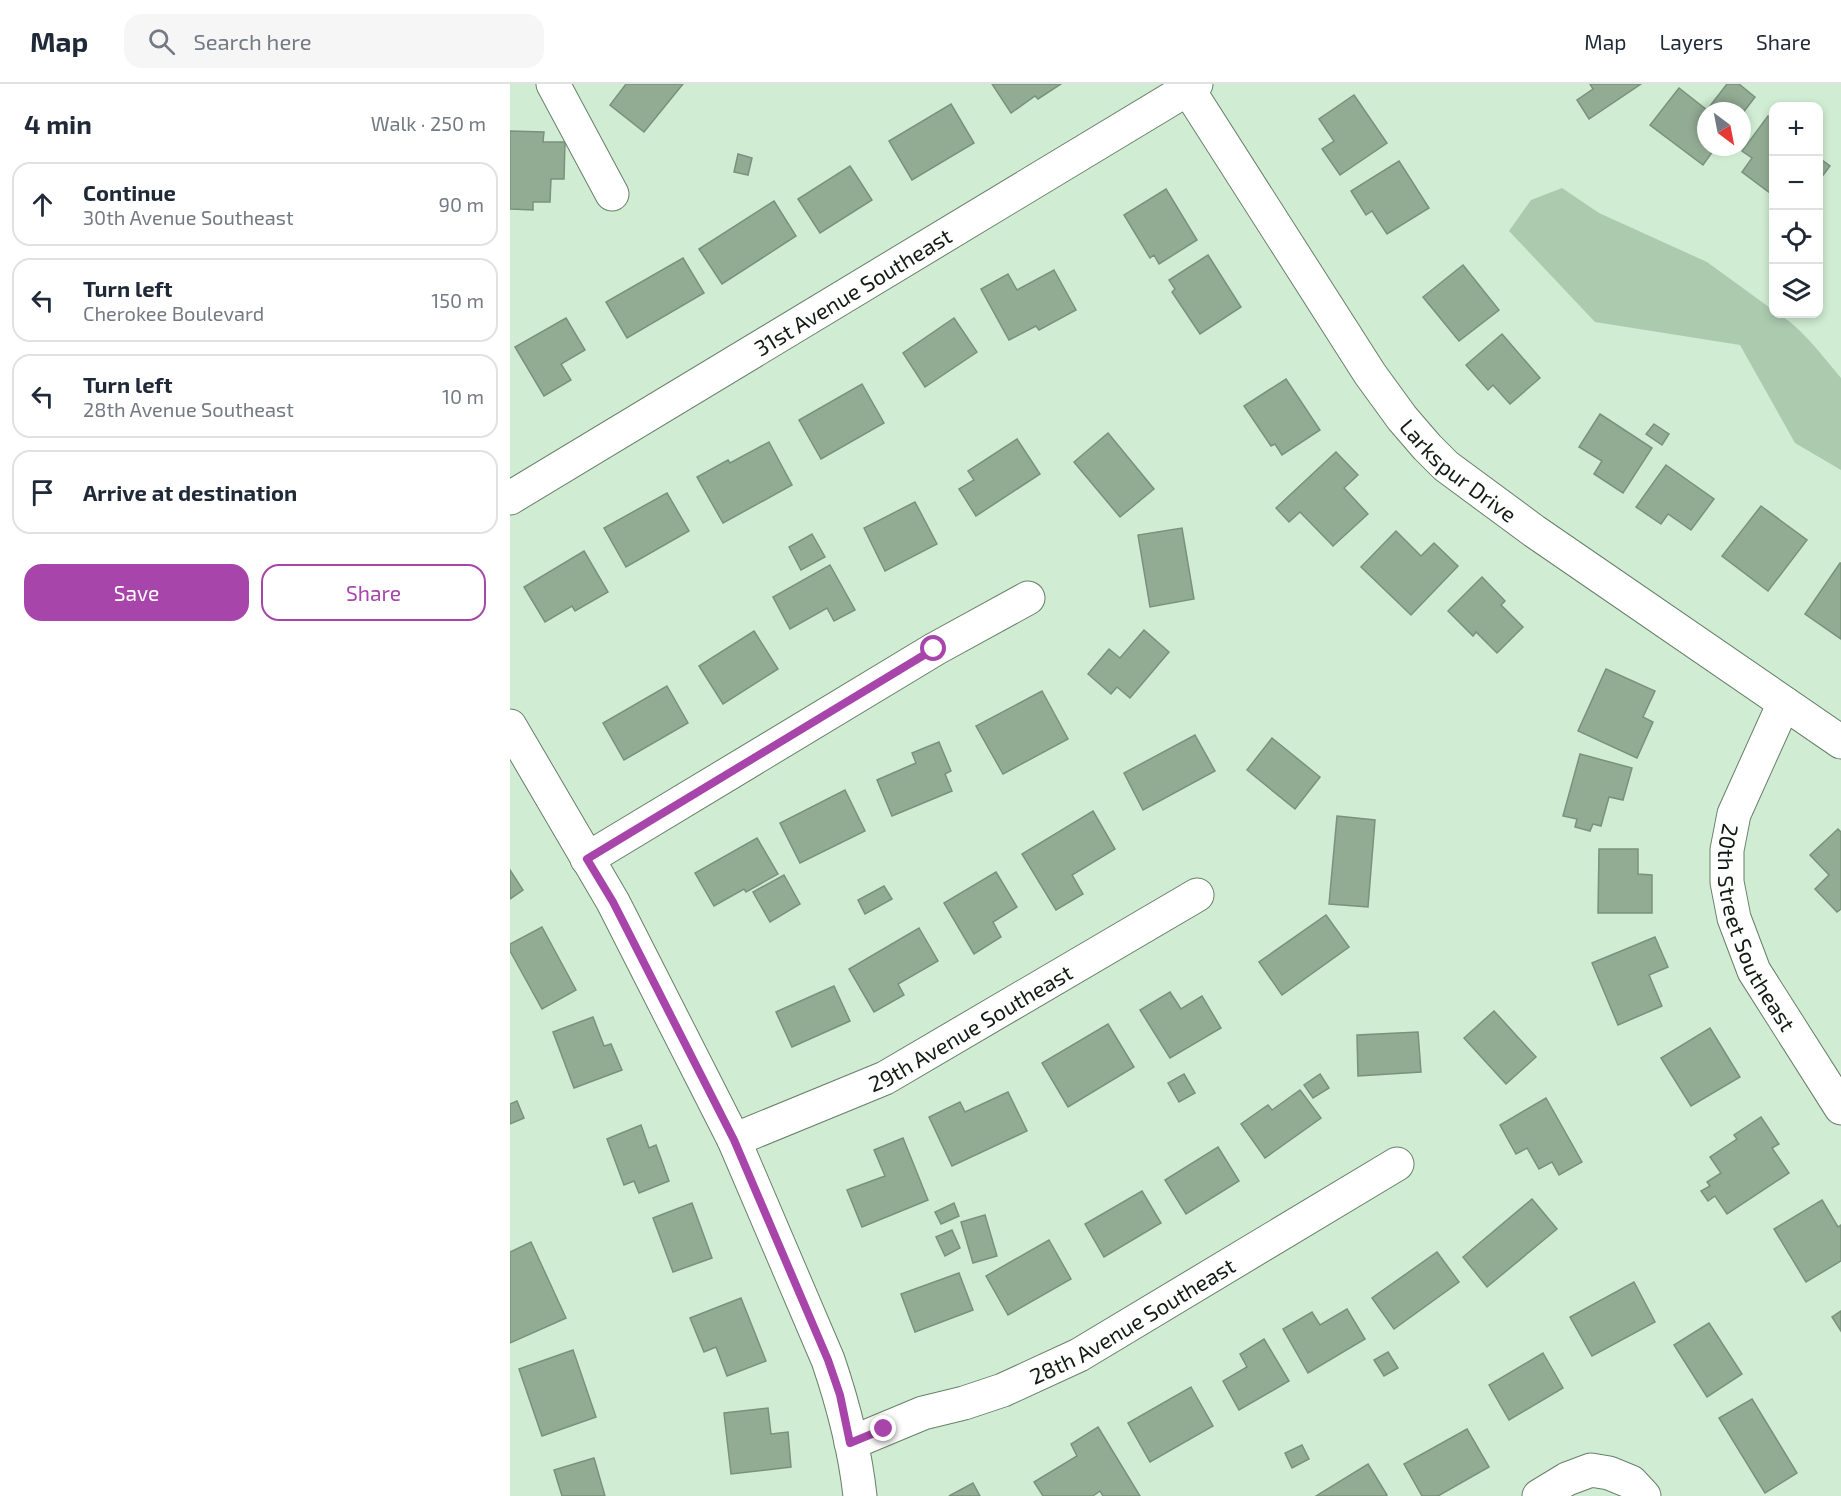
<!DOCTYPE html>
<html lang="en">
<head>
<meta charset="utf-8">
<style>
	body { margin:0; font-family:"Exo 2",sans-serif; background:#f6f6f7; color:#1f2937 }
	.controls { position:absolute; right:18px; top:18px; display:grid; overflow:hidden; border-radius:12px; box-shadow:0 3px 9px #0003 }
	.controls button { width:54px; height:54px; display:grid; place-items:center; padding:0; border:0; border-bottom:2px solid #e0e1e3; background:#fff; color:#1f2937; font:30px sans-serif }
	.compass { position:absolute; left:1187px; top:18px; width:54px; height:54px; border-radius:50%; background:#fff; box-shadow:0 3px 9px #0003; rotate:148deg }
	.stop { position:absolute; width:18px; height:18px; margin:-14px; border:4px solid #a845ab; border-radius:50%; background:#fff }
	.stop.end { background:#a845ab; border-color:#fff; box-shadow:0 2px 6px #0008 }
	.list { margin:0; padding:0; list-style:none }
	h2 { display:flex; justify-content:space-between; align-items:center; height:78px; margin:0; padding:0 24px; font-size:26px }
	h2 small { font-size:20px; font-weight:400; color:#747a83 }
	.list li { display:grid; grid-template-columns:39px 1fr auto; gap:18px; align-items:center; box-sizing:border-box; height:84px; margin:0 12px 12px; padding:0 12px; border:2px solid #e0e1e3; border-radius:18px }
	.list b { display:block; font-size:22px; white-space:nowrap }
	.list p { margin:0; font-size:20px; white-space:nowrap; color:#747a83 }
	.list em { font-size:20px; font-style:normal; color:#747a83 }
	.actions { display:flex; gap:12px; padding:18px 24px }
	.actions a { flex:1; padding:14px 0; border:2px solid #a845ab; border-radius:18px; text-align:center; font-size:21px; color:#a845ab }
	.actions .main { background:#a845ab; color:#fff }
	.icon { flex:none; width:33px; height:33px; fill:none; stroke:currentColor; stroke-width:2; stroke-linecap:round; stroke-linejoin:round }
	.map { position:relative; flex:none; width:1331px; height:1412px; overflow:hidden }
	header { display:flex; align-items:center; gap:36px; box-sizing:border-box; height:84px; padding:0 30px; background:#fff; border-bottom:2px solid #e0e1e3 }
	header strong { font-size:28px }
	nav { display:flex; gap:33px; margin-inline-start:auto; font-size:21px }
	.search { width:420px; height:54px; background:#f6f6f7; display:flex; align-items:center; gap:15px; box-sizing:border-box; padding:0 21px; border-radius:18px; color:#747a83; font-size:22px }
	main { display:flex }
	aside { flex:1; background:#fff }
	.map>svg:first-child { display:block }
	.green { fill:#accaae }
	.building { fill:#92ac93; stroke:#79927b; stroke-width:1.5 }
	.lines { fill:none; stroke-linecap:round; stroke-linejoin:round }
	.minor-casing { stroke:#688069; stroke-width:35 }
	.minor { stroke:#fff; stroke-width:33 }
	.route { stroke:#a845ab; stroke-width:8 }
	.labels { text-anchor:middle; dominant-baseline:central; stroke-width:4.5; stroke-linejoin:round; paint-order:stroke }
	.street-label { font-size:22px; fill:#121c13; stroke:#fff }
</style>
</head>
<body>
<header>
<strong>Map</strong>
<div class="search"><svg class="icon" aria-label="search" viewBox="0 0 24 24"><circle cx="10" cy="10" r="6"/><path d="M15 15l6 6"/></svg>Search here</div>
<nav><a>Map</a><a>Layers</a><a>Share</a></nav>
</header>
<main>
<aside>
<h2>4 min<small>Walk · 250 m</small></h2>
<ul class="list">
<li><svg class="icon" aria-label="ahead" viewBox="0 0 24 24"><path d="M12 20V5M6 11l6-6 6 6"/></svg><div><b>Continue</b><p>30th Avenue Southeast</p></div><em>90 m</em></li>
<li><svg class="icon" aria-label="left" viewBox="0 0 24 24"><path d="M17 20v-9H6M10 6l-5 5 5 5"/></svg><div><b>Turn left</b><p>Cherokee Boulevard</p></div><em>150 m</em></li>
<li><svg class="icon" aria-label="left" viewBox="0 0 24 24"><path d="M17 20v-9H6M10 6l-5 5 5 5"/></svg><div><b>Turn left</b><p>28th Avenue Southeast</p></div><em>10 m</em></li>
<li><svg class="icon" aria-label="arrive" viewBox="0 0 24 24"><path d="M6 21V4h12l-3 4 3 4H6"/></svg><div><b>Arrive at destination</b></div></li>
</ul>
<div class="actions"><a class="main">Save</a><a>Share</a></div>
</aside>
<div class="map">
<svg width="1331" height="1412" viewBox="0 0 1331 1412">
	<rect width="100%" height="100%" fill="#d0ecd2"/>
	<path class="green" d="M1052,104L1089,129L1197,178L1263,226L1264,230C1282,231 1318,279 1331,294V386L1285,359L1230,261L1085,238L999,147L1021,116Z"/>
	<g class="building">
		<polygon points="116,0 173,0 134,48 100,21"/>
		<polygon points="482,0 551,0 528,15 525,12 501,29"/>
		<polygon points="1080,0 1131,0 1079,35 1067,16 1083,5"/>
		<polygon points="1217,0 1229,0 1245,13 1232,30 1232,27 1196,27 1196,63 1206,63 1193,81 1140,41 1169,4 1197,26"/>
		<polygon points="844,11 877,59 830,91 812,65 824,57 809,35"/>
		<polygon points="441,20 464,59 402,96 379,57"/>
		<polygon points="1258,32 1264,36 1264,112 1232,88 1242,74 1232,67"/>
		<polygon points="0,47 34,48 33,58 55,58 54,95 41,95 40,118 23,118 23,126 0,125"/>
		<polygon points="228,70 242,74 238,91 224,88"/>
		<polygon points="1308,73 1320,82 1308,98"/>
		<polygon points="889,77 919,124 877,150 862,127 856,131 841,107"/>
		<polygon points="340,82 362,116 310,149 288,115"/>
		<polygon points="656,105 687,156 649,180 644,171 640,174 614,131"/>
		<polygon points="264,117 286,152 212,200 189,165"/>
		<polygon points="698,171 731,223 690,250 662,208 665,205 659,196"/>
		<polygon points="173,174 194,209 117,254 96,218"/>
		<polygon points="953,181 989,226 949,257 913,213"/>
		<polygon points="544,186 566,226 529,246 526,242 499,256 471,205 498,190 507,206"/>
		<polygon points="56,234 75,266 51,280 61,296 34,312 5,263"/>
		<polygon points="444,234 467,268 415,303 393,269"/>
		<polygon points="992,250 1030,294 1000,320 983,301 978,306 956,281"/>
		<polygon points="776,295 810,346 772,371 765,360 761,362 734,322"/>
		<polygon points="352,300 374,339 311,375 289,336"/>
		<polygon points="1090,330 1142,364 1113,409 1084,390 1092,377 1069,363"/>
		<polygon points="1144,340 1159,350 1152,361 1136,350"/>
		<polygon points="598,349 644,405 610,433 564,378"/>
		<polygon points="507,355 530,390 466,432 449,405 464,396 458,387"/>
		<polygon points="259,358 282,401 213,439 187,393 218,376 220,379"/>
		<polygon points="826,368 848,391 834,404 858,430 823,462 790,428 779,438 766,424"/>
		<polygon points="1156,381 1204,415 1181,446 1158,430 1151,440 1126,423"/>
		<polygon points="157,409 179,447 116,483 94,444"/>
		<polygon points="405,418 427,460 375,487 354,444"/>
		<polygon points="1251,422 1297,456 1258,507 1212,472"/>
		<polygon points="672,444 684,515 640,523 628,451"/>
		<polygon points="886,447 911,472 924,459 948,482 901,531 851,483"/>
		<polygon points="302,450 315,473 291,486 279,463"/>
		<polygon points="74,467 98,508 65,527 62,522 35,538 14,503"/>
		<polygon points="1330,479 1331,479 1331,555 1295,530"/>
		<polygon points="320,481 345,526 324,537 317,524 280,545 263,513"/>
		<polygon points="972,493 995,517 991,521 1013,543 987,569 966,548 963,552 938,527"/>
		<polygon points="634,546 659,568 620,614 607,603 601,610 578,590 599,565 610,574"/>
		<polygon points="244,547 268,585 213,620 189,582"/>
		<polygon points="1096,585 1145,607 1133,633 1143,638 1127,674 1068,647"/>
		<polygon points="157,602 178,639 114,676 93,639"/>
		<polygon points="532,607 558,655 493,690 466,642"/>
		<polygon points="685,651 705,687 633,726 614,689"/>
		<polygon points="762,654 810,693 785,725 737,686"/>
		<polygon points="429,658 441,687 435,690 442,707 382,732 367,696 406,679 402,669"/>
		<polygon points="1070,670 1122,684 1113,716 1099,713 1091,742 1083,740 1080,747 1065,743 1067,735 1053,732"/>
		<polygon points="335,706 355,747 290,779 270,739"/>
		<polygon points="583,727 605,765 562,791 573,810 546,826 512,770"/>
		<polygon points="827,732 865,736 858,823 819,820"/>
		<polygon points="1328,745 1331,748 1331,825 1327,828 1305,805 1319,791 1300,771"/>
		<polygon points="247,754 268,790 236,808 234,805 204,822 185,789"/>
		<polygon points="1089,765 1128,765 1128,790 1142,791 1142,829 1088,829"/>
		<polygon points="0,786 13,806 0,815"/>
		<polygon points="486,788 507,823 483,838 491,853 464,870 434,819"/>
		<polygon points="274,791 290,820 260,838 243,808"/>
		<polygon points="374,802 382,815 355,830 348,816"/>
		<polygon points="816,831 839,863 772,911 749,878"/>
		<polygon points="32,843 66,906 32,925 0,867 0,860"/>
		<polygon points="409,844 428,877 388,900 394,911 364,928 339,885"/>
		<polygon points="1145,853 1158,883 1139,891 1152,922 1108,941 1082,879"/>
		<polygon points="324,902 340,937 282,963 266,928"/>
		<polygon points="660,908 671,925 692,912 711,944 660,974 630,926"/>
		<polygon points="984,927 1026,973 996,1000 954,954"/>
		<polygon points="83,933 94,962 101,960 112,986 64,1004 43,948"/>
		<polygon points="598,940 624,983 558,1023 532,979"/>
		<polygon points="1200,944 1230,993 1181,1022 1151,974"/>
		<polygon points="908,948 911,988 848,992 847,951"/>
		<polygon points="674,990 685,1009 669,1018 658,999"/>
		<polygon points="810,990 819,1004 803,1014 794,1001"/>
		<polygon points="790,1006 811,1034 755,1074 731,1040 758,1021 762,1026"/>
		<polygon points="498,1008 517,1047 442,1082 419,1033 450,1018 455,1028"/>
		<polygon points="1036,1014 1072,1078 1049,1091 1042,1078 1029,1085 1017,1064 1006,1070 990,1041"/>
		<polygon points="7,1017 14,1034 0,1040 0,1020"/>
		<polygon points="1251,1033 1269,1060 1262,1064 1279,1089 1217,1130 1205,1112 1198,1117 1191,1107 1200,1102 1197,1098 1211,1089 1200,1073 1227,1055 1224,1051"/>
		<polygon points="131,1041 139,1064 146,1061 159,1097 129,1109 124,1097 114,1101 97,1055"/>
		<polygon points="393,1054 418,1116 352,1143 337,1106 375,1092 364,1066"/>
		<polygon points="708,1063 729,1097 676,1130 655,1096"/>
		<polygon points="632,1107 651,1139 594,1173 575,1140"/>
		<polygon points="1022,1115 1047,1145 977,1203 953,1173"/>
		<polygon points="1312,1116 1328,1143 1331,1141 1331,1177 1296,1198 1264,1145"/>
		<polygon points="182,1119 202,1174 163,1188 143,1134"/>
		<polygon points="444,1119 449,1132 431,1140 425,1128"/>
		<polygon points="475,1131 487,1172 463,1179 451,1138"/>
		<polygon points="442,1146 450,1164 435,1172 426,1153"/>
		<polygon points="539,1156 561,1195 498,1231 476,1192"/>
		<polygon points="21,1158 56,1234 0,1259 0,1168"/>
		<polygon points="927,1168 949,1198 884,1245 862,1214"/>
		<polygon points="449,1189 463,1226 405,1248 391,1210"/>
		<polygon points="1124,1198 1145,1238 1082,1272 1060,1233"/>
		<polygon points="231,1214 256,1277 217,1292 206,1263 194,1268 180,1234"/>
		<polygon points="837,1225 855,1255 798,1289 773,1245 802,1228 810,1241"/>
		<polygon points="1331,1227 1331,1247 1322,1233"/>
		<polygon points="1199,1239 1232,1290 1197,1313 1164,1261"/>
		<polygon points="754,1255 779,1297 729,1326 713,1297 737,1283 730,1270"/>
		<polygon points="63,1266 86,1333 32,1352 9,1285"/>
		<polygon points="878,1268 888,1284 874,1292 864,1276"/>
		<polygon points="1033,1269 1053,1304 999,1336 979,1301"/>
		<polygon points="681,1303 703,1342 640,1378 618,1339"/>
		<polygon points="1242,1315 1287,1389 1255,1409 1209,1334"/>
		<polygon points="258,1324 261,1350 278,1348 281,1383 221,1390 214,1329"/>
		<polygon points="588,1343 630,1412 593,1412 590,1407 583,1412 533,1412 524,1398 567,1372 561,1360"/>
		<polygon points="957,1345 979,1383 928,1412 912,1412 894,1380"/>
		<polygon points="792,1361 799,1375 782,1384 775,1369"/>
		<polygon points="84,1374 95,1412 52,1412 44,1386"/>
		<polygon points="858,1380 877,1411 875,1412 806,1412"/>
		<polygon points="463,1399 470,1412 439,1412"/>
	</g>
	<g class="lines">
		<g class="minor-casing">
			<g id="minor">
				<polyline points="43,0 102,110"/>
				<path id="s1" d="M678,5L860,290L892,334L917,363L936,382L1024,447L1331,658"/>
				<path id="s2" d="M0,414L686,0"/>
				<path id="s3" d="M1274,619L1224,730L1217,766V798L1224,834L1244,887L1331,1024"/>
				<path d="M0,642L103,818L224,1056L318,1276C333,1320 345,1366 350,1412"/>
				<polyline points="77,775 425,565 518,514"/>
				<path id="s4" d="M224,1056L375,994L687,811"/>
				<path id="s5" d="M341,1359L413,1329L454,1319L493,1306L569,1271L887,1080"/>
				<polyline points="1029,1412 1057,1395 1081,1386 1099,1389 1121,1398 1134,1412"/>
			</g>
		</g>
		<use href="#minor" class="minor"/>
	</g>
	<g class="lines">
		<polyline class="route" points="374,1345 340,1359 330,1311 318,1276 224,1056 103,818 77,775 424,565"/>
	</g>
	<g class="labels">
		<g class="street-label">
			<text stroke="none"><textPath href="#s2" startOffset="400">31st Avenue Southeast</textPath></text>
			<text stroke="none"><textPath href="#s1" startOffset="470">Larkspur Drive</textPath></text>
			<text stroke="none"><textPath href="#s3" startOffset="242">20th Street Southeast</textPath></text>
			<text stroke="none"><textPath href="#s4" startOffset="262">29th Avenue Southeast</textPath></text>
			<text stroke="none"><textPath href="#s5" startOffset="308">28th Avenue Southeast</textPath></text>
		</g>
	</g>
</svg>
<div class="controls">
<button>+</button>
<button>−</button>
<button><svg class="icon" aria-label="locate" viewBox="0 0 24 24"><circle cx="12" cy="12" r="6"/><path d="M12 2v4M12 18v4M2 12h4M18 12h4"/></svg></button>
<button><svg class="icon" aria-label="layers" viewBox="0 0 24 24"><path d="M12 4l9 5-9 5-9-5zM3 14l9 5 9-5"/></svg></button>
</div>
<svg class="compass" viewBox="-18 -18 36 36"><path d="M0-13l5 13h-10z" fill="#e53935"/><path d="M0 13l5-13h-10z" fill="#747a83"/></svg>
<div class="stop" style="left:424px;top:565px"></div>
<div class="stop end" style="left:374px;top:1345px"></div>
</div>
</main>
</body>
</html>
